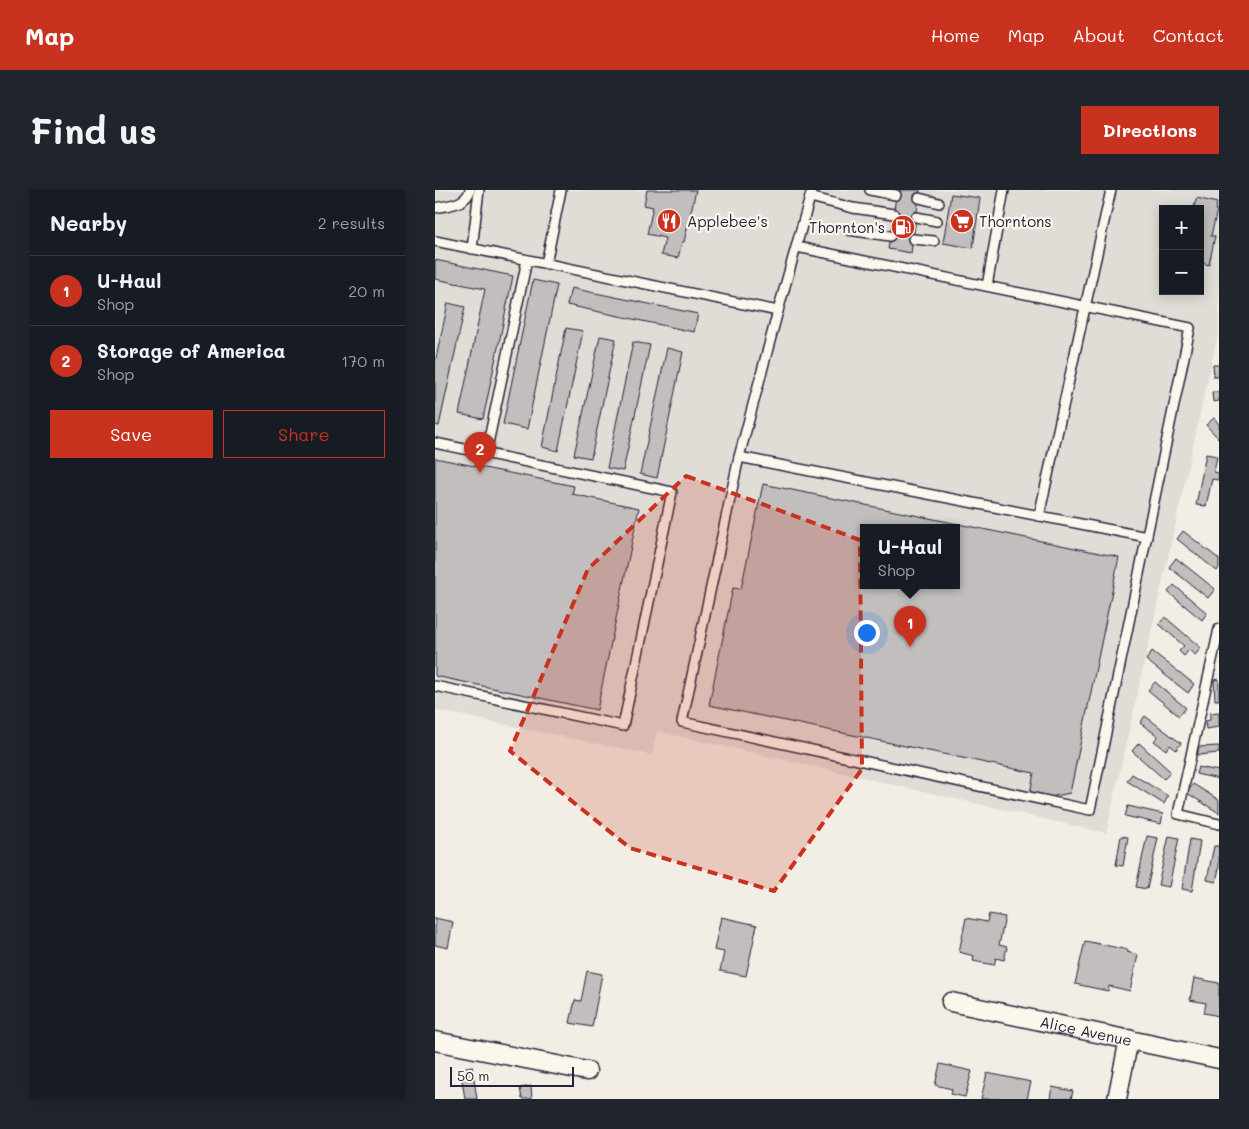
<!DOCTYPE html>
<html lang="en">
<head>
<meta charset="utf-8">
<style>
	body { margin:0; font-family:Mali,sans-serif; background:#20242c; color:#f1f3f6 }
	.controls { position:absolute; right:15px; top:15px; display:grid; overflow:hidden; border-radius:0px; box-shadow:0 2px 12px #0003 }
	.controls button { width:45px; height:45px; display:grid; place-items:center; padding:0; border:0; border-bottom:1px solid #363941; background:#171b24; color:#f1f3f6; font:25px sans-serif }
	.scale { position:absolute; left:15px; bottom:12px; width:124px; box-sizing:border-box; padding-left:5px; border:2px solid #22223b; border-top:0; font-size:14px; line-height:18px; white-space:nowrap; color:#22223b; -webkit-text-stroke:4px #fbf7ec; paint-order:stroke }
	.you { position:absolute; left:431px; top:442px; width:18px; height:18px; margin:-12px; border:4px solid #fff; border-radius:50%; background:#1a73e8; box-shadow:0 0 0 8px #1a73e833 }
	.badge { display:grid; place-items:center; width:32px; height:32px; border-radius:50%; background:#c8321e; color:#fff; font-size:16px; font-weight:700 }
	.pin { position:absolute; translate:-50% -41px; filter:drop-shadow(0 1px 2px #0008) }
	.pin::after { content:''; position:absolute; top:26px; width:18px; height:15px; background:inherit; clip-path:polygon(0 0,100% 0,50% 100%) }
	.popup { position:absolute; left:425px; top:334px; width:100px; height:65px; box-sizing:border-box; display:grid; place-content:center; border-radius:0px; background:#171b24; filter:drop-shadow(0 1px 4px #0005); font-size:16px; white-space:nowrap; color:#9ea1a6 }
	.popup b { font-size:19px; color:#f1f3f6 }
	.popup::after { content:''; position:absolute; left:50%; top:100%; margin-left:-10px; border:10px solid transparent; border-top-color:#171b24 }
	.list { margin:0; padding:0; list-style:none }
	h2 { display:flex; justify-content:space-between; align-items:center; height:65px; margin:0; padding:0 20px; font-size:21px }
	h2 small { font-size:16px; font-weight:400; color:#9ea1a6 }
	.list li { display:grid; grid-template-columns:32px 1fr auto; gap:15px; align-items:center; box-sizing:border-box; height:70px; padding:0 20px; border-top:1px solid #363941 }
	.list b { display:block; font-size:19px; white-space:nowrap }
	.list p { margin:0; font-size:16px; white-space:nowrap; color:#9ea1a6 }
	.list em { font-size:16px; font-style:normal; color:#9ea1a6 }
	.actions { display:flex; gap:10px; padding:15px 20px }
	.actions a { flex:1; padding:11px 0; border:1px solid #c8321e; border-radius:0px; text-align:center; font-size:18px; color:#c8321e }
	.actions .main { background:#c8321e; color:#fff }
	.map { position:relative; flex:none; width:784px; height:909px; overflow:hidden; border-radius:0px }
	header { display:flex; align-items:center; gap:30px; box-sizing:border-box; height:70px; padding:0 25px; background:#c8321e; color:#fff }
	header strong { font-size:24px }
	nav { display:flex; gap:28px; margin-inline-start:auto; font-size:18px }
	.intro { display:flex; align-items:center; justify-content:space-between; box-sizing:border-box; height:120px; padding:0 30px }
	h1 { margin:0; font-size:35px }
	.button { padding:12px 22px; border-radius:0px; background:#c8321e; color:#fff; font-size:18px; font-weight:700 }
	main { display:flex; gap:30px; padding:0 30px }
	aside { flex:1; background:#171b24; border-radius:0px; box-shadow:0 2px 12px #0003 }
	.map>svg:first-child { display:block }
	.built { fill:#e0dcd6; fill-rule:evenodd }
	.building { fill:#c2bebe; stroke:#22223b; fill-rule:evenodd }
	.lines { fill:none; stroke-linecap:round; stroke-linejoin:round }
	.lane-casing { stroke:#22223b; stroke-width:12 }
	.street-casing { stroke:#22223b; stroke-width:21 }
	.lane { stroke:#fbf7ec; stroke-width:9 }
	.street { stroke:#fbf7ec; stroke-width:18 }
	.marked { fill:#c8321e; fill-opacity:0.2; stroke:#c8321e; stroke-width:4; stroke-dasharray:10 6; stroke-linejoin:round }
	.labels { text-anchor:middle; dominant-baseline:central; stroke-width:4.5; stroke-linejoin:round; paint-order:stroke }
	.poi-label { font-size:15px; fill:#22223b; stroke:#fbf7ec; text-anchor:start }
	.street-label { font-size:15px; fill:#22223b; stroke:#fbf7ec }
</style>
</head>
<body>
<header>
<strong>Map</strong>
<nav><a>Home</a><a>Map</a><a>About</a><a>Contact</a></nav>
</header>
<div class="intro"><h1>Find us</h1><a class="button">Directions</a></div>
<main>
<aside>
<h2>Nearby<small>2 results</small></h2>
<ul class="list">
<li><span class="badge">1</span><div><b>U-Haul</b><p>Shop</p></div><em>20 m</em></li>
<li><span class="badge">2</span><div><b>Storage of America</b><p>Shop</p></div><em>170 m</em></li>
</ul>
<div class="actions"><a class="main">Save</a><a>Share</a></div>
</aside>
<div class="map">
<svg width="784" height="909" viewBox="0 0 784 909">
	<rect width="100%" height="100%" fill="#f2eee5"/>
	<filter id="ink" filterUnits="userSpaceOnUse"><feTurbulence type="fractalNoise" baseFrequency=".02" numOctaves="2"/><feDisplacementMap in="SourceGraphic" scale="10" xChannelSelector="R" yChannelSelector="G"/><feConvolveMatrix kernelMatrix="1 2 1 2 8 2 1 2 1" color-interpolation-filters="sRGB"/></filter>
	<g filter="url(#ink)">
		<path class="built" d="M0,0H784V140L671,643L222,541L217,565L0,520ZM728,19H765V101H728ZM429,338H521V396H429Z"/>
		<g class="building">
			<polygon points="212,0 261,0 249,52 247,52 243,68 226,65 230,48 212,44 218,17 209,15"/>
			<polygon points="462,0 485,0 476,63 453,59"/>
			<polygon points="516,4 545,8 538,58 508,53"/>
			<polygon points="762,8 782,13 780,20 782,20 776,46 780,46 774,75 768,73 767,80 765,79 765,19 758,19"/>
			<polygon points="0,70 78,86 48,229 24,224 50,99 0,89"/>
			<polygon points="98,90 122,95 92,239 68,234"/>
			<polygon points="136,98 263,124 259,142 132,115"/>
			<polygon points="13,113 30,117 4,236 0,235 0,173"/>
			<polygon points="131,138 148,141 123,261 107,257"/>
			<polygon points="165,146 181,149 156,268 139,265"/>
			<polygon points="198,152 215,155 188,281 172,278"/>
			<polygon points="232,158 248,162 222,288 205,284"/>
			<polygon points="778,175 784,175 784,187 779,187"/>
			<polygon points="777,202 784,202 784,211 778,212"/>
			<polygon points="779,228 784,234 784,249 771,235"/>
			<polygon points="771,264 782,266 779,282 784,283 783,290 777,289 771,316 761,315"/>
			<polygon points="0,268 139,296 137,304 204,318 162,520 0,486"/>
			<path d="M328,294L684,367L635,603L615,607L595,603L599,583L274,515L298,398L306,399ZM429,338H521V396H429Z"/>
			<polygon points="748,341 784,369 784,378 782,381 742,349"/>
			<polygon points="741,368 780,399 773,408 734,377"/>
			<polygon points="739,395 772,423 767,430 733,402"/>
			<polygon points="730,427 766,458 760,465 754,460 749,466 744,461 749,456 724,434"/>
			<polygon points="717,461 759,494 753,503 711,470"/>
			<polygon points="784,489 784,510 780,510 779,490"/>
			<polygon points="720,492 751,518 744,526 713,500"/>
			<polygon points="784,522 784,537 771,539 770,531 775,530 775,523"/>
			<polygon points="710,526 746,553 741,560 735,555 731,560 719,551 723,546 705,533"/>
			<polygon points="704,553 736,582 729,589 697,561"/>
			<polygon points="784,556 784,563 763,565 763,557"/>
			<polygon points="763,577 784,581 784,589 761,584"/>
			<polygon points="697,584 733,606 729,614 692,591"/>
			<polygon points="758,594 784,610 784,623 752,603"/>
			<polygon points="693,616 728,624 726,634 690,626"/>
			<polygon points="686,646 693,647 688,676 681,675"/>
			<polygon points="712,646 723,648 712,699 701,697"/>
			<polygon points="734,646 744,648 734,697 723,695"/>
			<polygon points="755,649 765,651 757,701 747,699"/>
			<polygon points="779,656 784,656 784,678 781,692 772,690"/>
			<polygon points="554,724 570,727 564,755 572,757 569,770 561,768 559,775 538,771 539,766 524,762 531,728 552,732"/>
			<polygon points="286,727 322,735 311,786 285,781 289,762 279,760"/>
			<polygon points="0,728 18,732 13,758 0,755"/>
			<polygon points="650,751 693,760 692,762 703,765 695,801 674,796 673,801 640,794"/>
			<polygon points="152,781 167,784 157,837 135,833 140,810 146,811"/>
			<polygon points="759,788 784,793 784,826 769,823 771,813 755,810"/>
			<polygon points="505,874 537,881 530,907 516,904 517,899 500,895"/>
			<polygon points="37,876 42,909 30,909 25,878"/>
			<polygon points="552,883 596,892 592,909 546,909"/>
			<polygon points="96,896 97,909 87,909 85,898"/>
			<polygon points="617,897 638,901 636,909 615,909"/>
		</g>
		<g class="lines">
			<g class="lane-casing">
				<g id="lane">
					<polyline points="435,0 461,5"/>
					<polyline points="375,7 418,18 459,24"/>
					<polyline points="484,8 504,13"/>
					<path d="M0,18C13,15 31,15 35,0"/>
					<polyline points="481,27 502,31"/>
					<polyline points="413,40 455,46"/>
					<polyline points="478,49 499,51"/>
					<polyline points="0,51 343,121"/>
					<polyline points="362,57 755,138 655,620 247,532 304,267 343,121 377,0"/>
					<polyline points="37,59 44,0"/>
					<polyline points="111,74 126,0"/>
					<polyline points="552,96 569,0"/>
					<polyline points="0,253 237,302 188,536 0,496"/>
					<polyline points="51,263 92,70"/>
					<polyline points="304,267 712,347"/>
					<polyline points="604,326 676,0"/>
					<polyline points="784,439 743,624 784,634"/>
				</g>
			</g>
			<g class="street-casing">
				<g id="street">
					<path id="s1" d="M516,812L784,869"/>
					<polyline points="0,851 152,881"/>
					<polyline points="682,909 694,849"/>
				</g>
			</g>
			<use href="#lane" class="lane"/>
			<use href="#street" class="street"/>
		</g>
	</g>
	<path class="marked" d="M251,286L425,350L427,579L339,701L195,658L75,561L153,379Z"/>
	<defs>
		<g id="restaurant-disc" transform="scale(1.25)"><circle r="9.5" fill="#c8321e" stroke="#fbf7ec"/><path d="M-5-6h1v4h1v-4h1v4h1v-4h1v5L-1.5 .5V6h-2V.5L-5-1ZM5-6V6H3V1.5H1.5Q1.5-4 5-6Z" fill="#fff"/></g>
		<g id="supermarket-disc" transform="scale(1.25)"><circle r="9.5" fill="#c8321e" stroke="#fbf7ec"/><path d="M-6-5.5h2.5l.6 2H6L4.5 2H-2.5L-4.4-4H-6ZM-1.5 3.2a1.3 1.3 0 1 0 .1 0ZM3 3.2a1.3 1.3 0 1 0 .1 0Z" fill="#fff"/></g>
		<g id="fuel-disc" transform="scale(1.25)"><circle r="9.5" fill="#c8321e" stroke="#fbf7ec"/><path d="M-5.5-6h7V0h2V4h1.3V-2.5L3-4.5l.8-.8L6-3V5H2.5V1h-1V6h-7ZM-4.2-4.7v3.2H.2V-4.7Z" fill="#fff"/></g>
	</defs>
	<g fill-rule="evenodd">
		<use href="#restaurant-disc" x="234" y="31"/>
		<use href="#supermarket-disc" x="527" y="31"/>
		<use href="#fuel-disc" x="468" y="37"/>
	</g>
	<g class="labels">
		<g class="poi-label">
			<text x="252" y="31">Applebee's</text>
			<text x="544" y="31">Thorntons</text>
			<text x="450" y="37" text-anchor="end">Thornton's</text>
		</g>
		<g class="street-label">
			<text stroke="none"><textPath href="#s1" startOffset="138">Alice Avenue</textPath></text>
		</g>
	</g>
</svg>
<div class="controls">
<button>+</button>
<button>−</button>
</div>
<div class="scale">50 m</div>
<div class="you"></div>
<div class="pin badge" style="left:475px;top:457px">1</div>
<div class="popup"><b>U-Haul</b>Shop</div>
<div class="pin badge" style="left:45px;top:283px">2</div>
</div>
</main>
</body>
</html>
